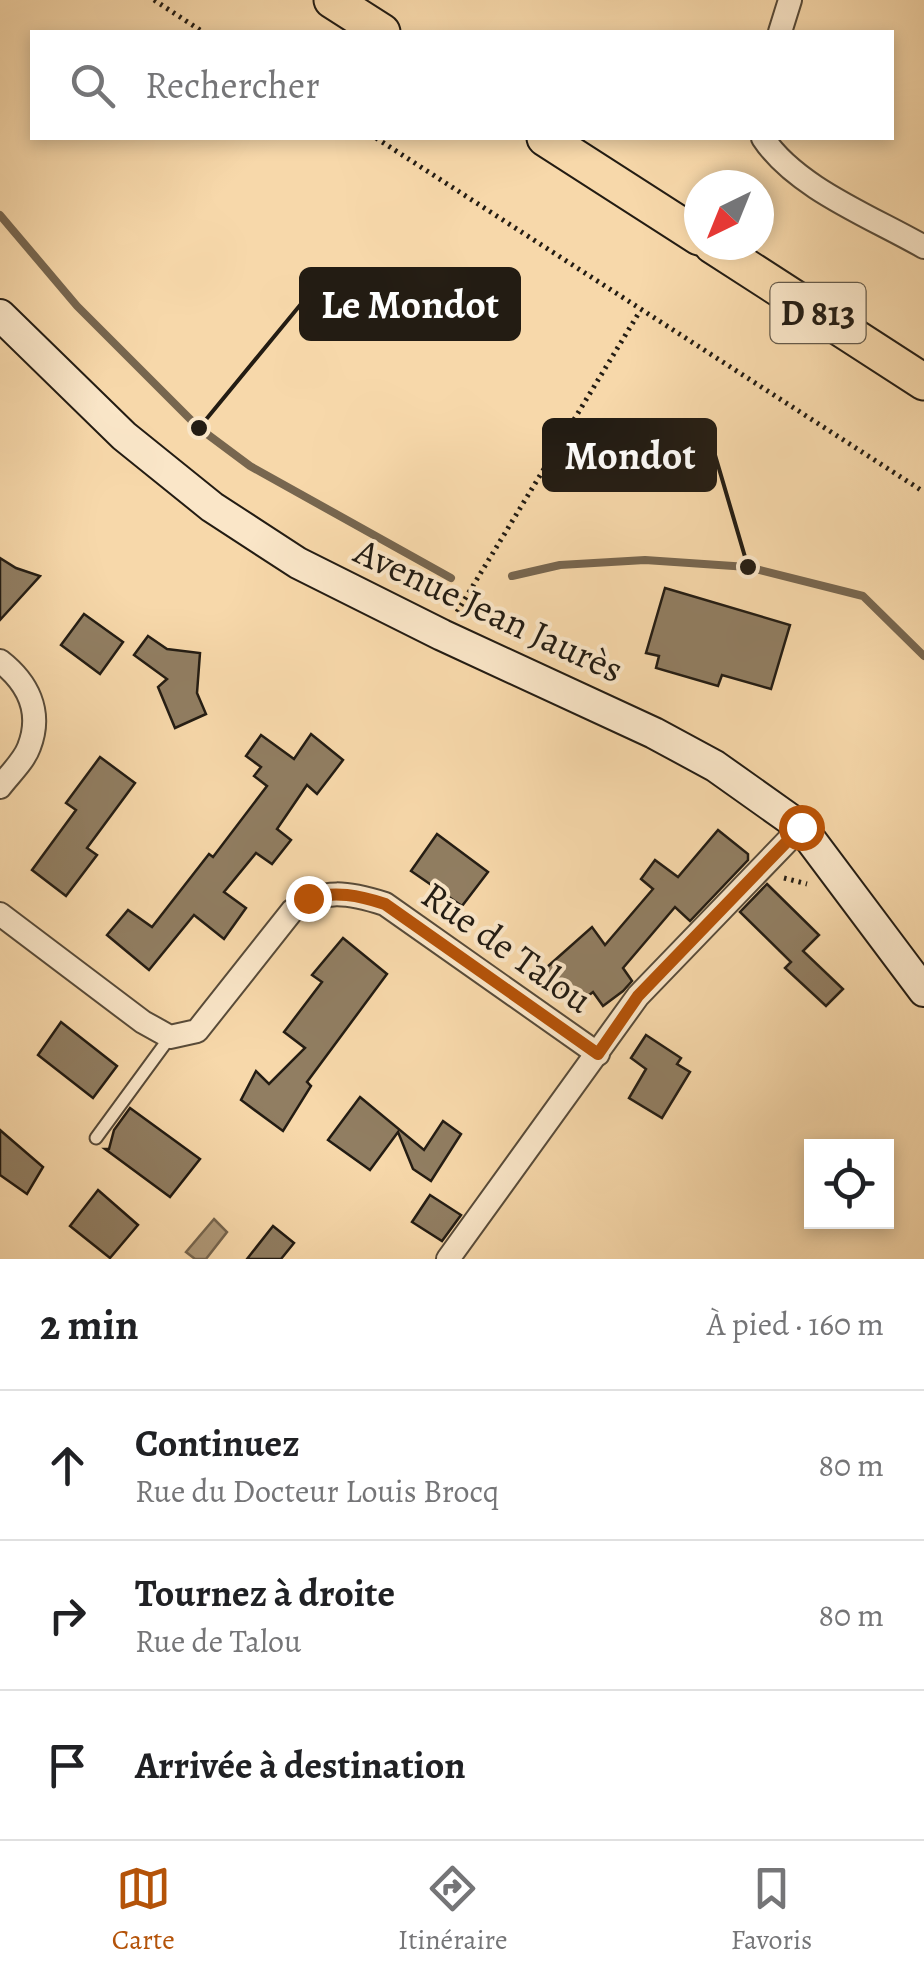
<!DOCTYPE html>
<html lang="fr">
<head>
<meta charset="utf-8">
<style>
	body { margin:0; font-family:Alegreya,serif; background:#f6f6f6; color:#202124 }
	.controls { position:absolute; right:30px; bottom:30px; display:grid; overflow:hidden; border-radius:0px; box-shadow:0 5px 15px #0003 }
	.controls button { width:90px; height:90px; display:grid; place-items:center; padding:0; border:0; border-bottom:2px solid #e0e0e0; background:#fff; color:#202124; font:50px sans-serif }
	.compass { position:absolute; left:684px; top:170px; width:90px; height:90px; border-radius:50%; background:#fff; box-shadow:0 5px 15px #0003; rotate:223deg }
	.stop { position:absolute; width:30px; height:30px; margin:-22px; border:8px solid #b45309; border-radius:50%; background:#fff }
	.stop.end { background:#b45309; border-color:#fff; box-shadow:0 2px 10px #0008 }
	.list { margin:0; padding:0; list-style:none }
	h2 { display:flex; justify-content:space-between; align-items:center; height:130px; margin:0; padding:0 40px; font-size:42px }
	h2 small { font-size:32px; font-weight:400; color:#757577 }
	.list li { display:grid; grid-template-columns:65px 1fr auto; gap:30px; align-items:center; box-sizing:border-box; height:150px; padding:0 40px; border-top:2px solid #e0e0e0 }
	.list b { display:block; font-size:38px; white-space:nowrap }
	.list p { margin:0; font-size:32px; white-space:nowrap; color:#757577 }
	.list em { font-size:32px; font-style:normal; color:#757577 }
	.icon { flex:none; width:55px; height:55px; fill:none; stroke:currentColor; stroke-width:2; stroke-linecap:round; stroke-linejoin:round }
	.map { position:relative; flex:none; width:924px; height:1259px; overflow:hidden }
	.search { position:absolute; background:#fff; box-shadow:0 5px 15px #0003; left:30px; right:30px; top:30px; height:110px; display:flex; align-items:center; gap:25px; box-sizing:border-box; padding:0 35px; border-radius:0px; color:#757577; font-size:38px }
	.sheet { height:580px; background:#fff }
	nav { display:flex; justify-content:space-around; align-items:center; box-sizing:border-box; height:140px; border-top:2px solid #e0e0e0; background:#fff; font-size:28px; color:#757577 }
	nav a { display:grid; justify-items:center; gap:5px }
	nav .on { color:#b45309 }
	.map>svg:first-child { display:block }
	.water { fill:#af9877; stroke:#77664f; stroke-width:2.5 }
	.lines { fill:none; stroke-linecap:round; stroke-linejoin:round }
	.stream { stroke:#77664f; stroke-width:8 }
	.building { fill:#917e62; stroke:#231c13; stroke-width:2.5 }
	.lane-casing { stroke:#584b39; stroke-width:15 }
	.street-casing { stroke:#584b39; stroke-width:26 }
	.secondary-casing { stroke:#231c13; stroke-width:34 }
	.primary-casing { stroke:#231c13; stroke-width:39 }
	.path { stroke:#231c13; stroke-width:5; stroke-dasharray:2.5 5; stroke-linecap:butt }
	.lane { stroke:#fae6c8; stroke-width:11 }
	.street { stroke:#fae6c8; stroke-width:22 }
	.secondary { stroke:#fae6c8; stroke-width:30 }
	.primary { stroke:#f7d8aa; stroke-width:35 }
	.route { stroke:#b45309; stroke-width:12 }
	.labels { text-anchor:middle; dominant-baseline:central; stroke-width:8; stroke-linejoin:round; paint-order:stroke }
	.shield { fill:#fae6c8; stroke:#645949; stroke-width:2.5 }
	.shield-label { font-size:35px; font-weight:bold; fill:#231c13 }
	.street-label { font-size:38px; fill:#231c13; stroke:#fae6c8 }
	.leader { fill:none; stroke:#231c13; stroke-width:4 }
	.callout-dot { fill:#231c13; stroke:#fae6c8; stroke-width:4 }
	.callout { fill:#231c13; stroke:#231c13; stroke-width:4 }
	.callout-label { font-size:40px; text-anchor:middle; font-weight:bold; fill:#fff }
</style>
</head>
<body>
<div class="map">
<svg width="924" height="1259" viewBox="0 0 924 1259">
	<rect width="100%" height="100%" fill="#f7d8aa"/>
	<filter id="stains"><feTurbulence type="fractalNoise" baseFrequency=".002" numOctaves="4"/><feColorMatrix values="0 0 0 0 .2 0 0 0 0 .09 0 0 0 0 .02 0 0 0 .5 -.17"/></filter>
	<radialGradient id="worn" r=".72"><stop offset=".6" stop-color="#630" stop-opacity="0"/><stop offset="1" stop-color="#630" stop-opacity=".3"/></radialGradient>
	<polygon class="water" points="214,1219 227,1232 206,1259 195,1259 186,1252"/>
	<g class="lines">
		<g class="stream">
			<polyline points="0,215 77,306 199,428 250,466 451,578"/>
			<polyline points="512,576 560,565 645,560 748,567 863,596 924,656"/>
		</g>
	</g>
	<g class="building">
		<polygon points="0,558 16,568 40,576 0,620"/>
		<polygon points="665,588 790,625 771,689 722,675 718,686 656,668 659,656 646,653"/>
		<polygon points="84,614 123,642 100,674 61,645"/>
		<polygon points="148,636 167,649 200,653 197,693 206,714 175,728 158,687 167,679 134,655"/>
		<polygon points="311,734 343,760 317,794 307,785 277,829 291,840 272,864 256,853 224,892 246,908 224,939 194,915 149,970 107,935 128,910 152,927 209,854 213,857 267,786 254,776 261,767 246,756 261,735 294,759"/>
		<polygon points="100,757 135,783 87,848 97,855 66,896 32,870 76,810 66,803"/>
		<polygon points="718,830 748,854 748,860 690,921 675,907 623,968 632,981 623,991 603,1006 593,992 575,1006 546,968 592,927 605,945 653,889 641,879 655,860 678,877"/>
		<polygon points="437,834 488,872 462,906 411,871"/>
		<polygon points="767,884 819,935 803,951 843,989 826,1006 785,968 791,962 740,912"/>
		<polygon points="343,938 387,974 307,1082 311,1086 283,1131 241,1100 256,1071 269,1084 305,1048 284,1032 322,982 312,975"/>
		<polygon points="61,1022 117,1066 93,1098 38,1055"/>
		<polygon points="646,1035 681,1058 677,1064 690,1072 662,1118 629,1098 646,1069 631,1058"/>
		<polygon points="360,1097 424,1150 443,1121 461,1134 431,1181 413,1169 398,1132 370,1170 328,1140"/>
		<polygon points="130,1108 200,1159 170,1197 105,1149 109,1149 114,1130"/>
		<polygon points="0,1130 43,1167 27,1194 0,1175"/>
		<polygon points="98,1190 138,1225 110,1258 70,1226"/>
		<polygon points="430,1195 461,1215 442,1241 412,1222"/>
		<polygon points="273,1226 294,1243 281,1259 247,1259"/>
	</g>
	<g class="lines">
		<g class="lane-casing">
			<polyline id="lane" points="96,1138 170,1037"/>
		</g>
		<g class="street-casing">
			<g id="street">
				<polyline points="780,32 790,0"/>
				<path d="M763,138C796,188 872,217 924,247"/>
				<path d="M0,661C27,682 43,711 29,747C24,761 9,775 0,787"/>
				<path d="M0,914L143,1022L170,1037L197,1031L292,911C322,887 350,893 385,904L598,1054"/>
				<polyline points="448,1259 638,996 801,827"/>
			</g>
		</g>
		<g class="secondary-casing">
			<polyline id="secondary" points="0,315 124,436 212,507 298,563 442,635 654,733 715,766 801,827 924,991"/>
		</g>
		<g class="primary-casing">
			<g id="primary">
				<polyline points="332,0 382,32"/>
				<polyline points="545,138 699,237"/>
				<polyline points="712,245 924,382"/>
			</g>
		</g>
		<g class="path">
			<polyline points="154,0 203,32"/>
			<polyline points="376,138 924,492"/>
			<polyline points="457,612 640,311"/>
			<polyline points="784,878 807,884"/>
		</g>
		<use href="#lane" class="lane"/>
		<use href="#street" class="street"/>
		<use href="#secondary" class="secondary"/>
		<use href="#primary" class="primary"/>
	</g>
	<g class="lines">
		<path class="route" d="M308,898C336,891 358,895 385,904L598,1054L638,996L801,827"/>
	</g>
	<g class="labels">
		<rect class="shield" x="770.5" y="283" width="95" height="60" rx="8"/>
		<g class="shield-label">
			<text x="818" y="313">D 813</text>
		</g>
		<g class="street-label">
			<text transform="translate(489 610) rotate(25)">Avenue Jean Jaurès</text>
			<text transform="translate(507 947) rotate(35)">Rue de Talou</text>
		</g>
	</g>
	<path class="leader" d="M199 428L301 304M748 567L715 455"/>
	<g class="callout-dot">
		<circle cx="199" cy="428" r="10"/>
		<circle cx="748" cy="567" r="10"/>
	</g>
	<g class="callout">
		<rect x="301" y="269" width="218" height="70" rx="10"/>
		<rect x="544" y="420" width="171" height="70" rx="10"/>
	</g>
	<g class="callout-label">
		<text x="410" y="318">Le Mondot</text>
		<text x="630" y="469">Mondot</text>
	</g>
	<rect width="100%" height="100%" filter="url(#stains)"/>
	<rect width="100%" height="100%" fill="url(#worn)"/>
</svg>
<div class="controls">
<button><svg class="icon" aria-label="locate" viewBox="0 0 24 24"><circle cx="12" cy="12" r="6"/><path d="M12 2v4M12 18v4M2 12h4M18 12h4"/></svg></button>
</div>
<svg class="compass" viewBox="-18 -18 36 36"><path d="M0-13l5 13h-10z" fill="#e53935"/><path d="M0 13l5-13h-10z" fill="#757577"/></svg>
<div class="stop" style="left:801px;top:827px"></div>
<div class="stop end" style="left:308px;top:898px"></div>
<div class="search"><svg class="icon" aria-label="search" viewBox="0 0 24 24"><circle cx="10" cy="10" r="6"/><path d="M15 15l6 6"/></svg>Rechercher</div>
</div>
<section class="sheet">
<h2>2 min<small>À pied · 160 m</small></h2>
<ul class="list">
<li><svg class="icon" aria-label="ahead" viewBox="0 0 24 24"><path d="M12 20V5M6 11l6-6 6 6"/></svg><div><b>Continuez</b><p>Rue du Docteur Louis Brocq</p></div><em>80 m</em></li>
<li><svg class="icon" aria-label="right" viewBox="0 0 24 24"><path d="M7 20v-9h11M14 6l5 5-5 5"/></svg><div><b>Tournez à droite</b><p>Rue de Talou</p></div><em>80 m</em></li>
<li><svg class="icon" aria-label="arrive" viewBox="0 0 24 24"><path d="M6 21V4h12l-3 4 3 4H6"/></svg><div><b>Arrivée à destination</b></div></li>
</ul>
</section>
<nav>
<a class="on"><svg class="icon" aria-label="map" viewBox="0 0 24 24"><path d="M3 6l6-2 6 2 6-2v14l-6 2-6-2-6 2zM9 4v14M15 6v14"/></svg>Carte</a>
<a><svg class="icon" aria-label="directions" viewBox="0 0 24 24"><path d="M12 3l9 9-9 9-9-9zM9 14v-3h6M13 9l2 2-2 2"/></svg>Itinéraire</a>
<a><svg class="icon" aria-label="saved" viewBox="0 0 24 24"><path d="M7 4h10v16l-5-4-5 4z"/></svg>Favoris</a>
</nav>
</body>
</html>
